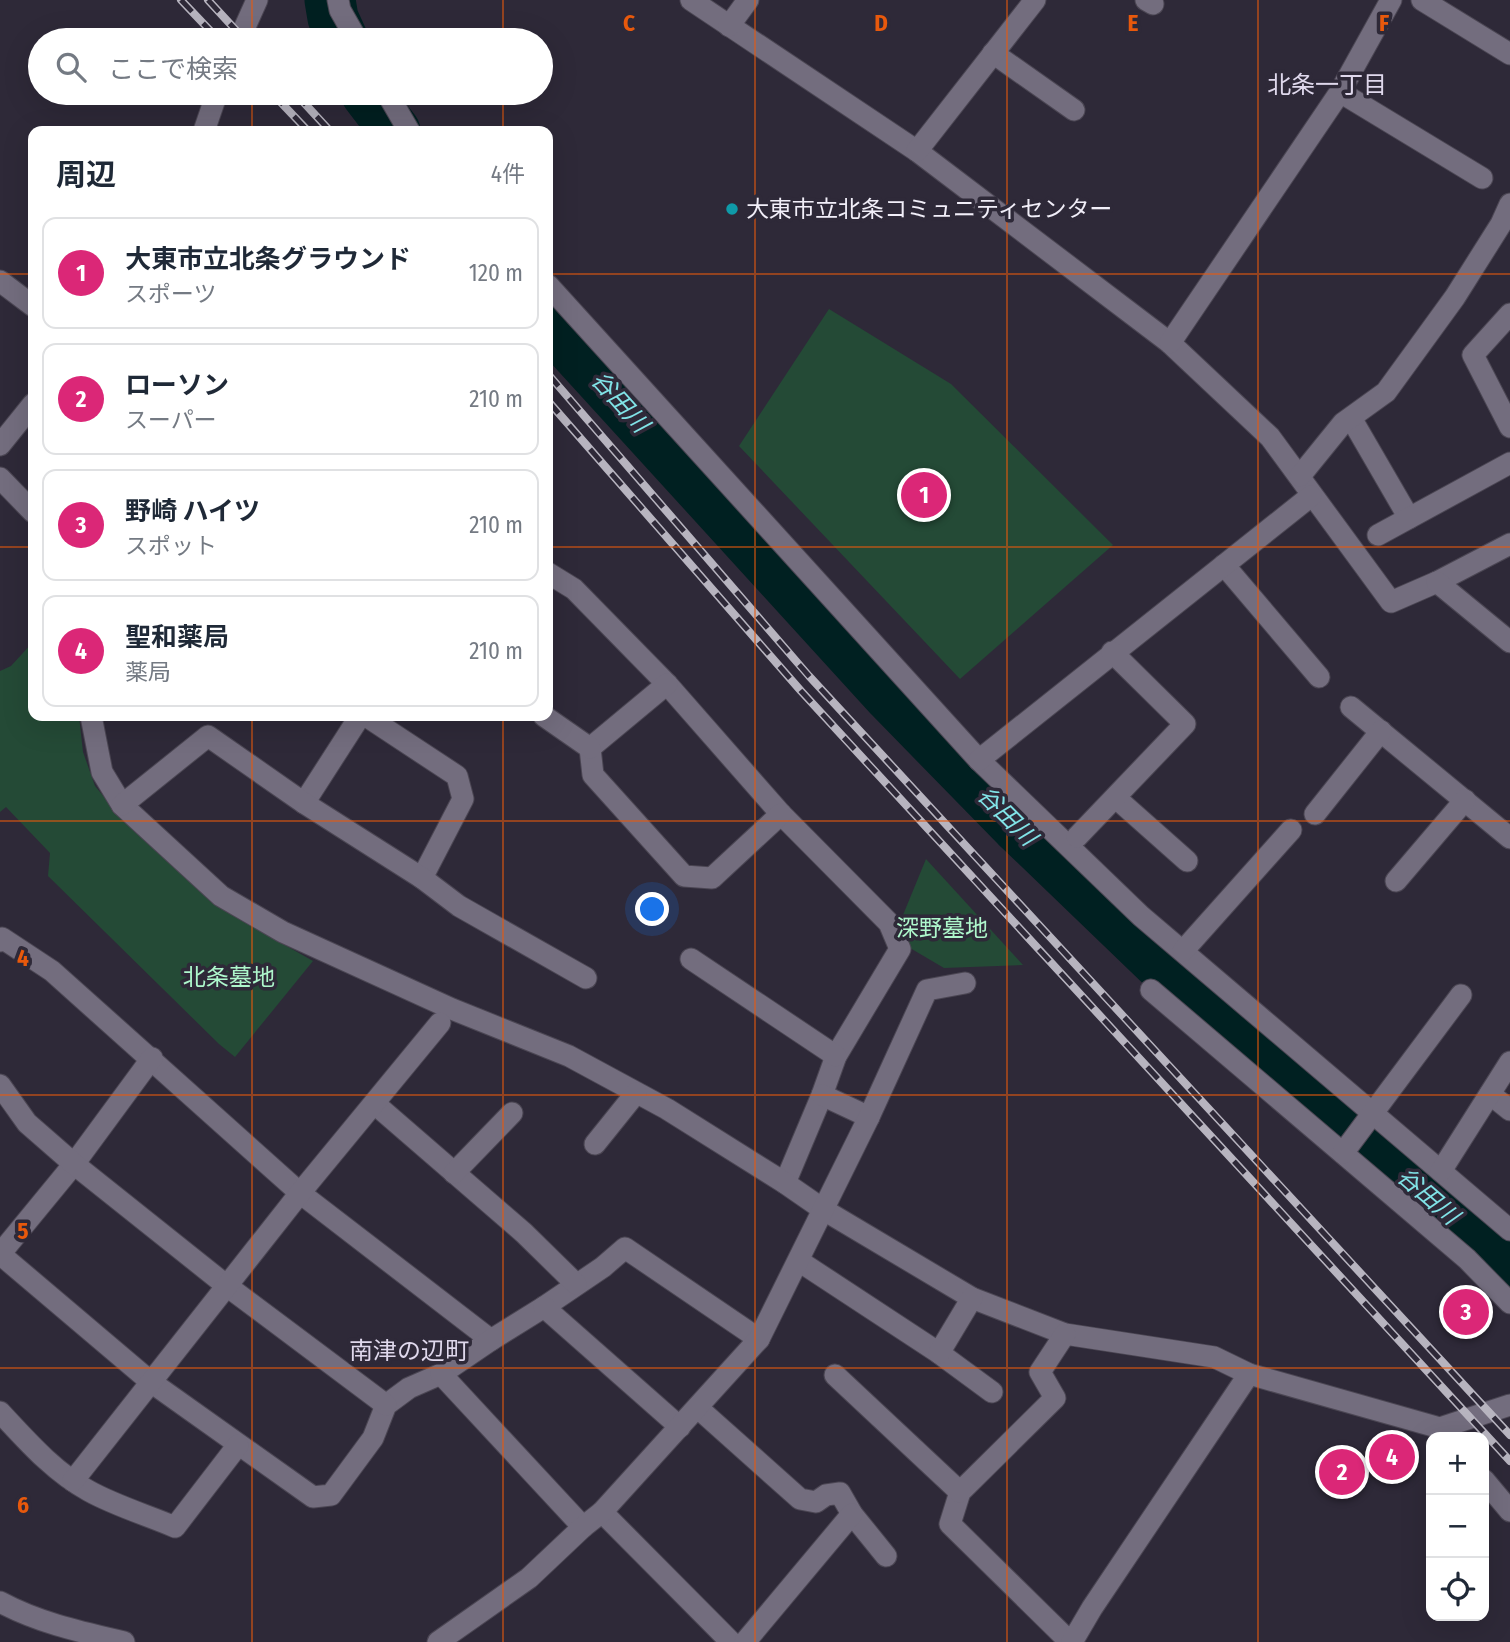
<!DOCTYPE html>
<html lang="ja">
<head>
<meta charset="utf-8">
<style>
	body { margin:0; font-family:"Fira Sans Condensed","Noto Sans JP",sans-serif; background:#f6f6f7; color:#1f2937 }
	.controls { position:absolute; right:21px; bottom:21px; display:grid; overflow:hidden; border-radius:14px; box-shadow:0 7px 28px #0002 }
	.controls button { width:63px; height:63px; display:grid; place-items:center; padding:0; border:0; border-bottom:2px solid #e0e1e3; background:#fff; color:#1f2937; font:35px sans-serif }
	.you { position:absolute; left:653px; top:910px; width:24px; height:24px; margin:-18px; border:5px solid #fff; border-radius:50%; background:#1a73e8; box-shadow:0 0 0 10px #1a73e833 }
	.badge { display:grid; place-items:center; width:46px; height:46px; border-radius:50%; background:#db2777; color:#fff; font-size:23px; font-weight:700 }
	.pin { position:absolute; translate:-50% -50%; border:4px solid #fff; box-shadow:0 2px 7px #0006 }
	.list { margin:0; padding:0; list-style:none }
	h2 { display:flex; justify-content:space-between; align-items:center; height:91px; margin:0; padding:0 28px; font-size:30px }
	h2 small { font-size:23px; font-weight:400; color:#747a83 }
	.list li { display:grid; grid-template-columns:46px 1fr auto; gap:21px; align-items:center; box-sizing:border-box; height:112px; margin:0 14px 14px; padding:0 14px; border:2px solid #e0e1e3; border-radius:14px }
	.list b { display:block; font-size:26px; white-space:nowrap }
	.list p { margin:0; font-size:23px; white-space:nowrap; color:#747a83 }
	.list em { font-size:23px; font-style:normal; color:#747a83 }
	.icon { flex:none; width:38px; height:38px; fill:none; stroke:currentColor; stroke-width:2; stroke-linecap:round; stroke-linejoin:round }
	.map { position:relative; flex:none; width:1510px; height:1642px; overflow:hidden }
	.search { position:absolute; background:#fff; box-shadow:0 7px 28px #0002; left:28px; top:28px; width:525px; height:77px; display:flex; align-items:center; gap:18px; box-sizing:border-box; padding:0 24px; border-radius:38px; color:#747a83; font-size:26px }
	.panel { position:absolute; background:#fff; box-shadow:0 7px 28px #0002; left:28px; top:126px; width:525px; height:595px; border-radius:14px }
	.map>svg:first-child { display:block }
	.green { fill:#244a36 }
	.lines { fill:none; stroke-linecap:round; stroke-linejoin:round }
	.river { stroke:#002021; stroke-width:51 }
	.minor-casing { stroke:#4b4653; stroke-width:23 }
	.minor { stroke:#736d7e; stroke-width:21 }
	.rail-casing { stroke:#b7b4bf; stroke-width:8 }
	.rail { stroke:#2e2938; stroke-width:5; stroke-dasharray:16; stroke-linecap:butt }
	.grid { fill:none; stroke:#e8590c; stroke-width:2; stroke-opacity:0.55 }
	.culture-dot { fill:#0f9aa8; stroke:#2e2938; stroke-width:2.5 }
	.labels { text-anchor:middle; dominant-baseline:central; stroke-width:7; stroke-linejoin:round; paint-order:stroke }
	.poi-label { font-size:23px; fill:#f1eef8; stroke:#2e2938; text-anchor:start }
	.park-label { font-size:23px; fill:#aef7cc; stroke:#2e2938 }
	.neighbourhood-label { font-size:24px; fill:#dfd8ec; stroke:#2e2938 }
	.water-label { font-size:24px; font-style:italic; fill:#81e3e7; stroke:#2e2938 }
	.grid-label { font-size:23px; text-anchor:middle; font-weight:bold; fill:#e8590c; stroke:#2e2938; stroke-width:7; stroke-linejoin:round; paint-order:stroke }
</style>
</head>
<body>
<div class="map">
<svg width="1510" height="1642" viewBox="0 0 1510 1642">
	<rect width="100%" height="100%" fill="#2e2938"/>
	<g class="green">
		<polygon points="829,309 951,384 1113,545 960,679 739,446"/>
		<polygon points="33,642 33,716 79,716 83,752 95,786 114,809 234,916 313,961 235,1057 219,1044 48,876 50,853 6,807 0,812 0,671 11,666"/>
		<polygon points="926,859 1023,965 944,968 910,948 903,915"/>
	</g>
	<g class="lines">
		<g class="river">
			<polyline points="330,0 333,18 343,40"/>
			<polyline points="366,93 395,131"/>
			<polyline points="548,322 890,697 1016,826 1170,974 1510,1266"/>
		</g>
		<g class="minor-casing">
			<g id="minor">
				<polyline points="338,0 340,10 357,40"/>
				<polyline points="691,0 917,151 1170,343 1270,437 1391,602 1437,582 1510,544"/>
				<polyline points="1146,0 1153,4"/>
				<polyline points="1422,0 1510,54"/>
				<polyline points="729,26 748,0"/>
				<polyline points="239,40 257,0"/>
				<polyline points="993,53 1074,110"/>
				<polyline points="1340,92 1482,178"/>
				<polyline points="387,93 409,131"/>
				<polyline points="204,131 217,93"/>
				<polyline points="917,151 1035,0"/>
				<polyline points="0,281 33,306"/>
				<polyline points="548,285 979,760 1141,916 1510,1230"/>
				<polyline points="1510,314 1473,355 1510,427"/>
				<polyline points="1170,343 1340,92 1391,0"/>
				<polyline points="1351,418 1409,518"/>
				<polyline points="0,445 33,404"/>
				<polyline points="1300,476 1343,423 1386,392 1455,297 1501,224 1510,204"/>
				<polyline points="0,478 33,512"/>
				<polyline points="1378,535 1510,463"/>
				<polyline points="1224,565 1319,677"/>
				<polyline points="548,573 574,589 667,684 781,814 889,923 900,949 836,1056 822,1095 785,1183"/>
				<polyline points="1437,582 1510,642"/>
				<polyline points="667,684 590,748 593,775 684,876 712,878 781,814"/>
				<polyline points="1351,707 1510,838"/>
				<polyline points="91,716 102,772 122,805 221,896 283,932 452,1009 569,1056 667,1109 785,1183 824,1210 972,1298 1065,1334 1214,1357 1249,1374 1440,1428 1510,1405"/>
				<polyline points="366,716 457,776 463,799 422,878"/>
				<polyline points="544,716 590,748"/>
				<polyline points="979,760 1311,496"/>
				<polyline points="1116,798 1187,861"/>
				<polyline points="304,803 360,716"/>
				<polyline points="122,805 208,736 304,803 422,878 459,906 586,978"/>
				<polyline points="1315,814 1381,731"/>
				<polyline points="1077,837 1185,724 1112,652"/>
				<polyline points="1396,881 1465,800"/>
				<polyline points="0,941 2,938 52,971 300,1193 491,1340"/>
				<polyline points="1183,951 1291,830"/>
				<polyline points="691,959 836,1056"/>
				<polyline points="1151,990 1467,1259 1510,1303"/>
				<polyline points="152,1058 74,1164 0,1254 151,1382 313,1497 331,1495 373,1438 386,1405 409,1388 441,1374 491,1340 544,1307 603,1267 625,1248 759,1339"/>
				<polyline points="0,1085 27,1123 74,1164 227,1286 386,1405"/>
				<polyline points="1490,1094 1510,1110"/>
				<polyline points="822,1095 869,1117"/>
				<polyline points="375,1104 524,1233 576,1284"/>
				<polyline points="595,1144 636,1093"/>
				<polyline points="1343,1153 1461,995"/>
				<polyline points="1441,1171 1510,1062"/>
				<polyline points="454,1173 512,1113"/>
				<polyline points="799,1261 939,1353 992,1392"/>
				<polyline points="544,1307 680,1427"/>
				<polyline points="1065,1334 1040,1372 1055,1398 960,1492 950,1524 1070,1642"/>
				<polyline points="939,1353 972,1298"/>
				<polyline points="441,1374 583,1527"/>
				<polyline points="835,1375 960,1492"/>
				<polyline points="698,1408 800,1499 816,1502 826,1495 840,1493 852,1514 886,1556"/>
				<path d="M0,1412C27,1441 54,1472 89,1491C116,1506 147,1515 175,1527L238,1445"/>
				<polyline points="1484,1480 1510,1511"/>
				<polyline points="73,1481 300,1193 440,1023"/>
				<polyline points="602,1512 731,1642"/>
				<path d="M0,1602C39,1623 81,1632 124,1642"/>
				<polyline points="438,1642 529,1578 583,1527 602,1512 759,1339 869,1117 927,990 965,983"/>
				<polyline points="745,1642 852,1514"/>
				<polyline points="1072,1642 1092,1608 1249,1374"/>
			</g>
		</g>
		<use href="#minor" class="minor"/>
		<g class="rail-casing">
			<g id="rail">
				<polyline points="181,0 219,40"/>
				<polyline points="208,0 245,40"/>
				<polyline points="272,93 308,131"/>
				<polyline points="295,93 330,131"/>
				<polyline points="548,374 809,676 1510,1435"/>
				<polyline points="548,401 801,691 1510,1461"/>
			</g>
		</g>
		<use href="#rail" class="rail"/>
	</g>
	<path class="grid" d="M252,0V40M503,0V40M755,0V1642M1007,0V1642M1258,0V1642M252,93V131M503,93V131M0,274H33M548,274H1510M0,547H33M548,547H1510M252,716V1642M503,716V1642M0,821H1510M0,1095H1510M0,1368H1510"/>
	<circle class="culture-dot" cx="732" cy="209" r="7"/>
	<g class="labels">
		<g class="poi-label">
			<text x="746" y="209">大東市立北条コミュニティセンター</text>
		</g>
		<g class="park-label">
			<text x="942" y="928">深野墓地</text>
			<text x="229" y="977">北条墓地</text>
		</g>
		<g class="neighbourhood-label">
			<text x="1327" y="85">北条一丁目</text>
			<text x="409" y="1351">南津の辺町</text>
		</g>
		<g class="water-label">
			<text transform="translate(620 402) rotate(48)">谷田川</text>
			<text transform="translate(1007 816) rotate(45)">谷田川</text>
			<text transform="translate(1428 1196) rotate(41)">谷田川</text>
		</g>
	</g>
	<g class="grid-label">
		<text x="629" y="31">C</text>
		<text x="881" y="31">D</text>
		<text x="1133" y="31">E</text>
		<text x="1384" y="31">F</text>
		<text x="23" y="966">4</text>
		<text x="23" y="1239">5</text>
		<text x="23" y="1513">6</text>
	</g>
</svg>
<div class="controls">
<button>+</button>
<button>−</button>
<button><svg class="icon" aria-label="locate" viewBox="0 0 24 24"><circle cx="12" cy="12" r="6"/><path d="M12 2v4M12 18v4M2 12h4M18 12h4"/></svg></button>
</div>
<div class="you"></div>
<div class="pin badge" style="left:924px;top:495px">1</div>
<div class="pin badge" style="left:1342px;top:1472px">2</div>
<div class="pin badge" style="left:1466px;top:1312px">3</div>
<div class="pin badge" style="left:1392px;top:1457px">4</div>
<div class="search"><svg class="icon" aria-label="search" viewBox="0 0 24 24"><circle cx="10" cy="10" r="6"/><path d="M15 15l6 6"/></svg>ここで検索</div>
<section class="panel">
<h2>周辺<small>4件</small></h2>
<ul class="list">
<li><span class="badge">1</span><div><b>大東市立北条グラウンド</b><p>スポーツ</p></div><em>120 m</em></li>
<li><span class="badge">2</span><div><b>ローソン</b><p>スーパー</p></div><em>210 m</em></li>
<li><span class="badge">3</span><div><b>野崎 ハイツ</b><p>スポット</p></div><em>210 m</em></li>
<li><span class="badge">4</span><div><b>聖和薬局</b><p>薬局</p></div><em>210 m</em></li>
</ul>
</section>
</div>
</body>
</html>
